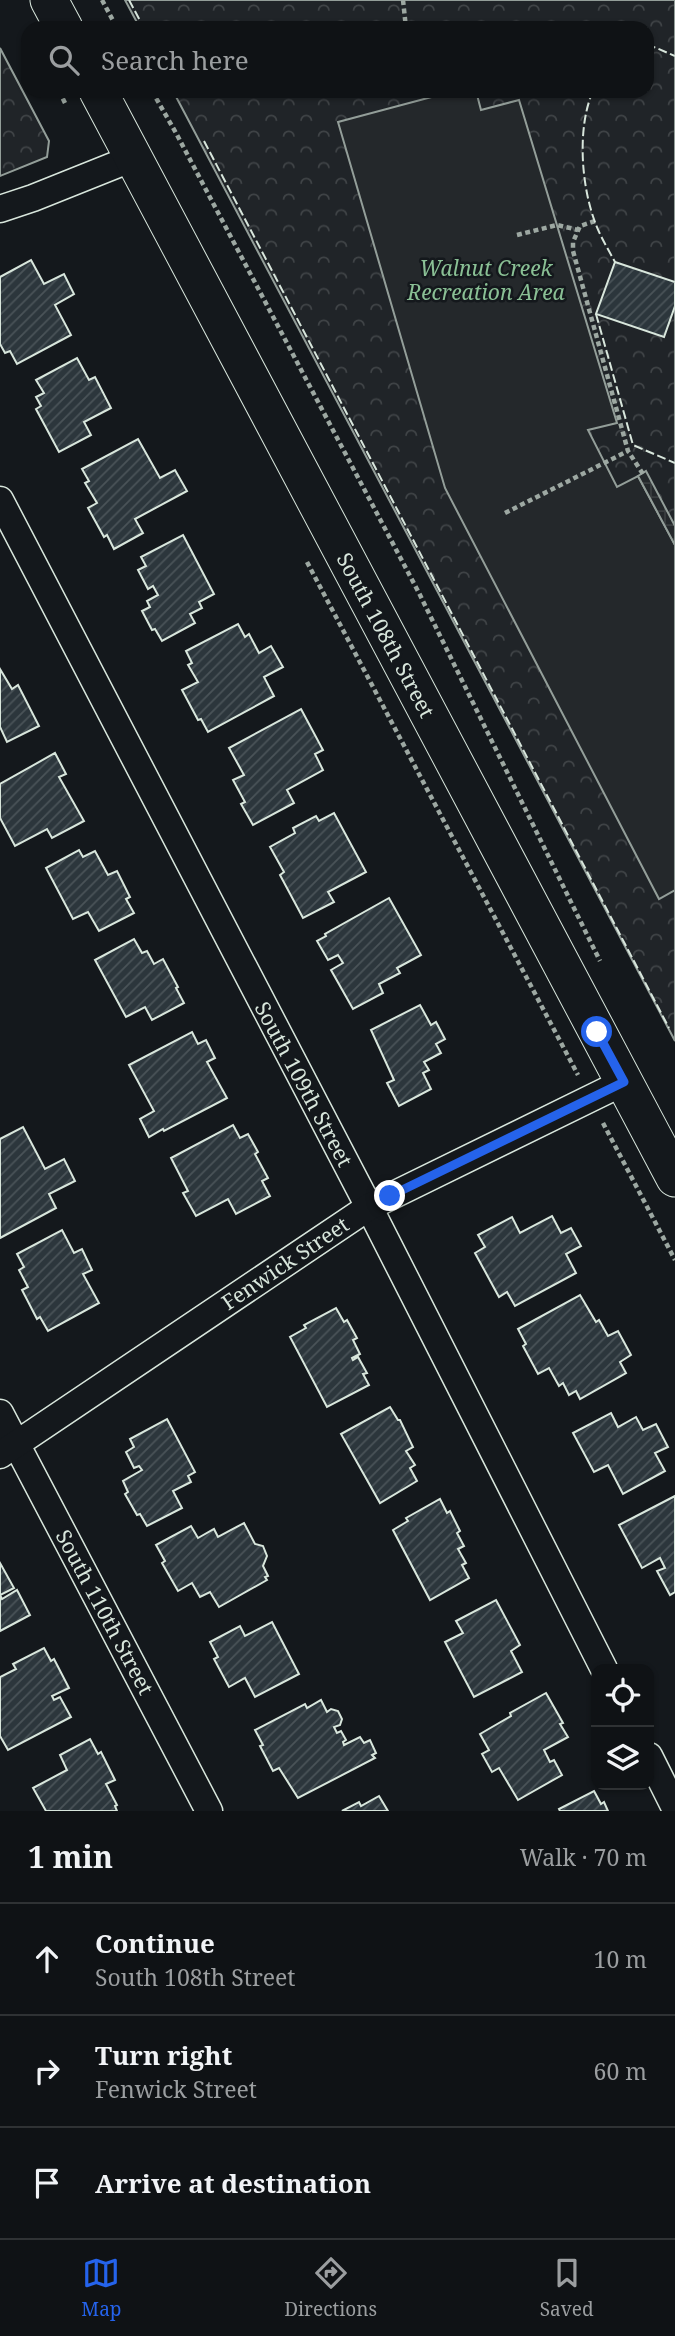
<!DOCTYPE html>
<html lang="en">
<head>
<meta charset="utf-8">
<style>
	body { margin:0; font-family:"Noto Serif",serif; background:#1d2022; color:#f1f3f6 }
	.controls { position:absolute; right:21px; bottom:21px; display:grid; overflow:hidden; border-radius:14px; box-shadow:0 2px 5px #0004 }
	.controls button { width:63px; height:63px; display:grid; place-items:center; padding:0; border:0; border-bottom:2px solid #2f3234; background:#0f1215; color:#f1f3f6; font:35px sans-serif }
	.stop { position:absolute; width:21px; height:21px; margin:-16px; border:5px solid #2563eb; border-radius:50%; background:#fff }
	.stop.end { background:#2563eb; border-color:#fff; box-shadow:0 2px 7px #0008 }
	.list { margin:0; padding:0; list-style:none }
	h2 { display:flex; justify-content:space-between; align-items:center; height:91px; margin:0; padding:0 28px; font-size:30px }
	h2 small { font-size:23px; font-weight:400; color:#9b9ea0 }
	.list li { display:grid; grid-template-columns:46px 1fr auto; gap:21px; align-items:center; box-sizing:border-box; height:112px; padding:0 28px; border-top:2px solid #2f3234 }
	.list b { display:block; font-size:26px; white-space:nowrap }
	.list p { margin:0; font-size:23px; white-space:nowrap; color:#9b9ea0 }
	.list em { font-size:23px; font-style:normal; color:#9b9ea0 }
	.icon { flex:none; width:38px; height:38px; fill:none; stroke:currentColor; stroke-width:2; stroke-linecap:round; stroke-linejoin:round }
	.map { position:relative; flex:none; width:675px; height:1811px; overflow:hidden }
	.search { position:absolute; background:#0f1215; box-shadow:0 2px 5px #0004; left:21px; right:21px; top:21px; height:77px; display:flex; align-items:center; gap:18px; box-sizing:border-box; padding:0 24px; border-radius:21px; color:#9b9ea0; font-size:26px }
	.sheet { height:427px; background:#0f1215 }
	nav { display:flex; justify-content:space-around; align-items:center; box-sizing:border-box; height:98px; border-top:2px solid #2f3234; background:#0f1215; font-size:19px; color:#9b9ea0 }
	nav a { display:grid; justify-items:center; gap:4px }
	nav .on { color:#2563eb }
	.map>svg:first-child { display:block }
	.forest { fill:url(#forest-crowns); stroke:#939e99; stroke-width:2 }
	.parking { fill:#24282b; stroke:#939e99; stroke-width:2 }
	.plaza { fill:url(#plaza-grid); stroke:#939e99; stroke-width:2 }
	.building { fill:url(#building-hatch); stroke:#d8e6dc; stroke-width:2 }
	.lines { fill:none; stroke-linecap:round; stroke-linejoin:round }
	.street-casing { stroke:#d8e6dc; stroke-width:29 }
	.secondary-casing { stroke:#d8e6dc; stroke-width:39 }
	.path { stroke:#9da8a2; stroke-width:4.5; stroke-dasharray:5 3.5; stroke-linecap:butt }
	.street { stroke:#14181c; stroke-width:26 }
	.secondary { stroke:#14181c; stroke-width:37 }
	.fence { stroke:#d8e6dc; stroke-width:2; stroke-dasharray:9 3.5; stroke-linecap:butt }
	.route { stroke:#2563eb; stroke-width:9 }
	.labels { text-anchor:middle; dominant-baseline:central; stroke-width:5; stroke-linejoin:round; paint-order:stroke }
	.park-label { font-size:21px; font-style:italic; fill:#8ac095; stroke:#14181c }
	.street-label { font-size:21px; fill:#d8e6dc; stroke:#14181c }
</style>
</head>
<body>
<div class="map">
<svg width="675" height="1811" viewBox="0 0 675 1811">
	<defs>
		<pattern id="forest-crowns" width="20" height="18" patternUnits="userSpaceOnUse" patternTransform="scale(1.75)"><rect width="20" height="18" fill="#202428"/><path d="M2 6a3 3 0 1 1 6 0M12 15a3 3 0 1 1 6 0" fill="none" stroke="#404447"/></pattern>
		<pattern id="plaza-grid" width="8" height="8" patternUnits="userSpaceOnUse" patternTransform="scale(1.75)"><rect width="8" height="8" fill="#24282b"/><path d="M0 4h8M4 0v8" fill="none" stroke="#393d3f"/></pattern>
		<pattern id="building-hatch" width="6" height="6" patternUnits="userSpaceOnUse" patternTransform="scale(1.75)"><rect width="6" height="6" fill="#2c363c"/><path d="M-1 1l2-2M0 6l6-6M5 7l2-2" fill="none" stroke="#4a5358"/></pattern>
	</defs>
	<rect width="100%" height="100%" fill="#14181c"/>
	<g class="forest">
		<polygon points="125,0 675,0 675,1041 173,91 647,91 647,28 140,28"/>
		<polygon points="0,48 49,141 47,157 0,176"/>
	</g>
	<polygon class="parking" points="454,91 476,91 481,110 519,100 617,423 588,430 617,487 638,476 675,545 675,890 659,899 445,488 338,122"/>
	<polygon class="plaza" points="646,471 675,526 675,545 638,476"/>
	<g class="building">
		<polygon points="31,260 44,284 64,274 74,294 55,305 71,335 17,364 10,351 5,353 0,344 0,277"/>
		<polygon points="615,262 675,282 675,306 664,337 596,314"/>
		<polygon points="77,358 89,380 95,377 111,408 84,422 91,435 59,452 36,409 41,406 36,397 44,393 36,380"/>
		<polygon points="138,439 160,478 175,470 187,491 135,519 143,533 114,549 107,535 104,537 88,508 97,503 85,483 89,481 82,469"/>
		<polygon points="183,535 214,594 199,602 202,608 190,614 195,623 162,641 155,629 152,630 142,611 150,607 147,601 158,595 153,586 148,589 138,570 146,566 141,557"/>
		<polygon points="238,624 245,637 249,634 259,653 271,646 283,667 264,677 274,696 208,732 201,719 198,720 182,690 198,682 188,665 192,663 186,651"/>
		<polygon points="0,669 12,689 18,685 39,726 7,742 0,727"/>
		<polygon points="301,709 323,750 315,754 323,770 287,790 294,803 253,825 241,804 245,802 233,780 244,775 229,748"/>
		<polygon points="55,753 66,774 59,777 84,821 52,838 47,829 15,846 0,818 0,784"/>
		<polygon points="334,813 366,872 328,892 334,902 303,918 280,875 284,872 270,847 295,833 293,828 316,816 319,821"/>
		<polygon points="79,850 83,857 95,851 108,875 117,871 130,897 126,899 134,913 99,931 88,912 73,919 46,868"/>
		<polygon points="389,898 421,955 397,968 400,973 379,984 383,993 353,1009 331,970 343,963 338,955 328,960 317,941 326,936 325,934"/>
		<polygon points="134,939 142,953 147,951 154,964 163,959 178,987 176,988 184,1003 152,1020 145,1007 126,1017 95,960"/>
		<polygon points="420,1005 431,1025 436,1022 445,1039 436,1044 441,1053 424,1062 429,1070 423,1073 431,1089 399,1106 387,1083 394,1080 371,1030"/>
		<polygon points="192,1032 198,1044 206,1040 215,1058 207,1062 227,1098 164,1131 163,1129 149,1137 140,1119 154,1111 129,1065"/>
		<polygon points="233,1125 240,1138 248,1134 258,1152 255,1154 268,1178 262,1181 270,1196 236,1214 228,1199 196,1216 183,1193 188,1191 171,1158"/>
		<polygon points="23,1127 45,1169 64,1159 75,1181 49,1194 56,1208 0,1238 0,1139"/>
		<polygon points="552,1216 561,1233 571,1228 581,1246 566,1254 576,1273 515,1306 507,1292 499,1297 475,1253 485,1247 478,1235 512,1217 520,1233"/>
		<polygon points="62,1230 74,1253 82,1249 92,1270 83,1274 99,1303 48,1331 40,1317 37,1319 22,1290 28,1287 19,1270 24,1267 17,1254"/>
		<polygon points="580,1295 596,1322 599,1320 608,1336 618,1331 631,1355 620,1362 626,1373 580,1399 576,1391 569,1395 563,1383 559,1386 549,1368 538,1374 523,1346 526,1344 518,1329"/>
		<polygon points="336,1308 344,1322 347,1320 357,1338 353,1340 360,1354 352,1358 353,1360 358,1357 367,1373 363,1374 369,1385 327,1407 290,1337 306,1328 304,1325"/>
		<polygon points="390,1407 398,1420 400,1420 413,1447 406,1451 415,1465 410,1468 417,1481 380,1503 341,1434"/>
		<polygon points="611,1413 618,1427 636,1417 643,1430 656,1424 668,1447 655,1453 665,1471 623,1494 608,1465 594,1472 573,1433"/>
		<polygon points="167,1419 195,1472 188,1476 191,1482 173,1491 182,1508 147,1526 140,1514 137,1515 125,1494 128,1492 123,1481 142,1470 139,1466 134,1468 126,1452 134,1447 130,1439"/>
		<polygon points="675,1496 675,1592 670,1595 657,1571 665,1568 660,1558 642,1568 619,1525"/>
		<polygon points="440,1499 447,1513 450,1511 460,1531 457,1533 464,1546 458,1549 466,1563 462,1565 469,1578 430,1600 393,1530 408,1521 406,1518"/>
		<polygon points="244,1523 255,1544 263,1546 267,1556 263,1566 268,1576 265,1577 267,1580 219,1607 210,1592 200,1597 192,1583 178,1591 162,1563 165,1561 156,1545 191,1526 198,1538 214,1529 218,1537"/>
		<polygon points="0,1563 14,1588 0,1595 2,1599 17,1590 30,1615 0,1631"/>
		<polygon points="496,1600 520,1645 511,1651 522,1672 474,1697 445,1642 463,1633 456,1621"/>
		<polygon points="272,1622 299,1674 255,1697 245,1678 229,1687 214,1659 218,1657 210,1642 240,1626 245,1636"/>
		<polygon points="44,1648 51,1661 54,1659 69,1688 52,1696 54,1700 60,1697 71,1717 8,1750 0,1736 0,1677 16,1669 13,1664"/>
		<polygon points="546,1693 563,1723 560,1724 568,1737 544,1750 550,1762 554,1760 562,1775 518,1800 499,1768 492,1772 482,1754 489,1750 480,1734 511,1716 510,1713"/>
		<polygon points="321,1700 327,1712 331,1709 338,1711 342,1719 340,1725 334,1727 337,1733 341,1731 346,1740 343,1742 344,1745 360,1737 364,1743 370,1740 376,1753 372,1755 375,1758 298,1798 279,1768 273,1771 260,1746 263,1745 255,1730 305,1704 307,1708"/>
		<polygon points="90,1739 98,1754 101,1752 115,1780 106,1784 117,1805 115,1806 117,1811 46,1811 33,1788 67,1770 60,1755"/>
		<polygon points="594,1791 601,1804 604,1802 608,1811 560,1811 559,1809"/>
		<polygon points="379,1796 388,1811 342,1811 359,1802 361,1806"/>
	</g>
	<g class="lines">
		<g class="street-casing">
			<g id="street">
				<polyline points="0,209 33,198 133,158"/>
				<polyline points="0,500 369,1207 604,1669"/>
				<polyline points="0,1413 209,1811"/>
				<polyline points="0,1455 369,1207 624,1082"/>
				<polyline points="649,1756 675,1808"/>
			</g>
		</g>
		<g class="secondary-casing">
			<g id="secondary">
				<polyline points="49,0 64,28"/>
				<polyline points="98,91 675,1178"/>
			</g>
		</g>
		<g class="path">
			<polyline points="102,0 117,28"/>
			<polyline points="403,0 406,28"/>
			<polyline points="59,91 65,103"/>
			<polyline points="152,91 176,133 419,593 600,961"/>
			<polyline points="595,221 580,226 573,242 573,251 628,451 643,474"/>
			<polyline points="517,235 557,225 578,230"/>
			<polyline points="505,513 628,451"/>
			<polyline points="307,562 578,1075"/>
			<polyline points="603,1123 675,1260"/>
		</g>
		<use href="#street" class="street"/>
		<use href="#secondary" class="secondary"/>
		<g class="fence">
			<polyline points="129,0 144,28"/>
			<polyline points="647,44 675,56"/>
			<polyline points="178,91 180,96"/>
			<path d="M593,91C577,127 581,185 595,222C600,236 608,249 615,262"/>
			<polyline points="204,141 669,1028"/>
			<polyline points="596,314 633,445 675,463"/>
		</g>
	</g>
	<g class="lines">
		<polyline class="route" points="390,1196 624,1082 597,1032"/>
	</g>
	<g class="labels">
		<g class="park-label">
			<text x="486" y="268">Walnut Creek<tspan x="486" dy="24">Recreation Area</tspan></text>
		</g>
		<g class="street-label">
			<text transform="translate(386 635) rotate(62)">South 108th Street</text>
			<text transform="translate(304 1084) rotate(62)">South 109th Street</text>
			<text transform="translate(285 1263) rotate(-34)">Fenwick Street</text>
			<text transform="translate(105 1612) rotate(62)">South 110th Street</text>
		</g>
	</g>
</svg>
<div class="controls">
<button><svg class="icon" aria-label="locate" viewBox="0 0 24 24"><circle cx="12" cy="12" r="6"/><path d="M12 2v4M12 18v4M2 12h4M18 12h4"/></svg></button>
<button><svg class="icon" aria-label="layers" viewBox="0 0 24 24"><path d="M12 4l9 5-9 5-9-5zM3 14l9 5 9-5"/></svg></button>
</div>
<div class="stop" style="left:597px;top:1032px"></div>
<div class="stop end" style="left:390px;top:1196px"></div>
<div class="search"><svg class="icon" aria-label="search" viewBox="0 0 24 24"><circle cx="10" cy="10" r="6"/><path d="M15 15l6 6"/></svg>Search here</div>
</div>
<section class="sheet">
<h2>1 min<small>Walk · 70 m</small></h2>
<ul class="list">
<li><svg class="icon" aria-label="ahead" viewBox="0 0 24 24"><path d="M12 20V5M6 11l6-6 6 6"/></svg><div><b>Continue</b><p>South 108th Street</p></div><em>10 m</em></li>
<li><svg class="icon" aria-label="right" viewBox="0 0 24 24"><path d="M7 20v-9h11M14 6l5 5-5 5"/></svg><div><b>Turn right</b><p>Fenwick Street</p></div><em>60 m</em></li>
<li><svg class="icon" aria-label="arrive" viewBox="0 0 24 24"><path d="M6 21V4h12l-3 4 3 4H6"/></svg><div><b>Arrive at destination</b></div></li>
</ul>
</section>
<nav>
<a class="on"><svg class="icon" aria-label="map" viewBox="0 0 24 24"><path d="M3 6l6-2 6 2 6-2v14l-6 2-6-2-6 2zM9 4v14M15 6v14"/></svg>Map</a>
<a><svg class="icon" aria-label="directions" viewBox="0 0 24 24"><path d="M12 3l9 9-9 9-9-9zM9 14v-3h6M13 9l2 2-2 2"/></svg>Directions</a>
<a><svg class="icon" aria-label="saved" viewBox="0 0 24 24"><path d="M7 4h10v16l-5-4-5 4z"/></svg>Saved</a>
</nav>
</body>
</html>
